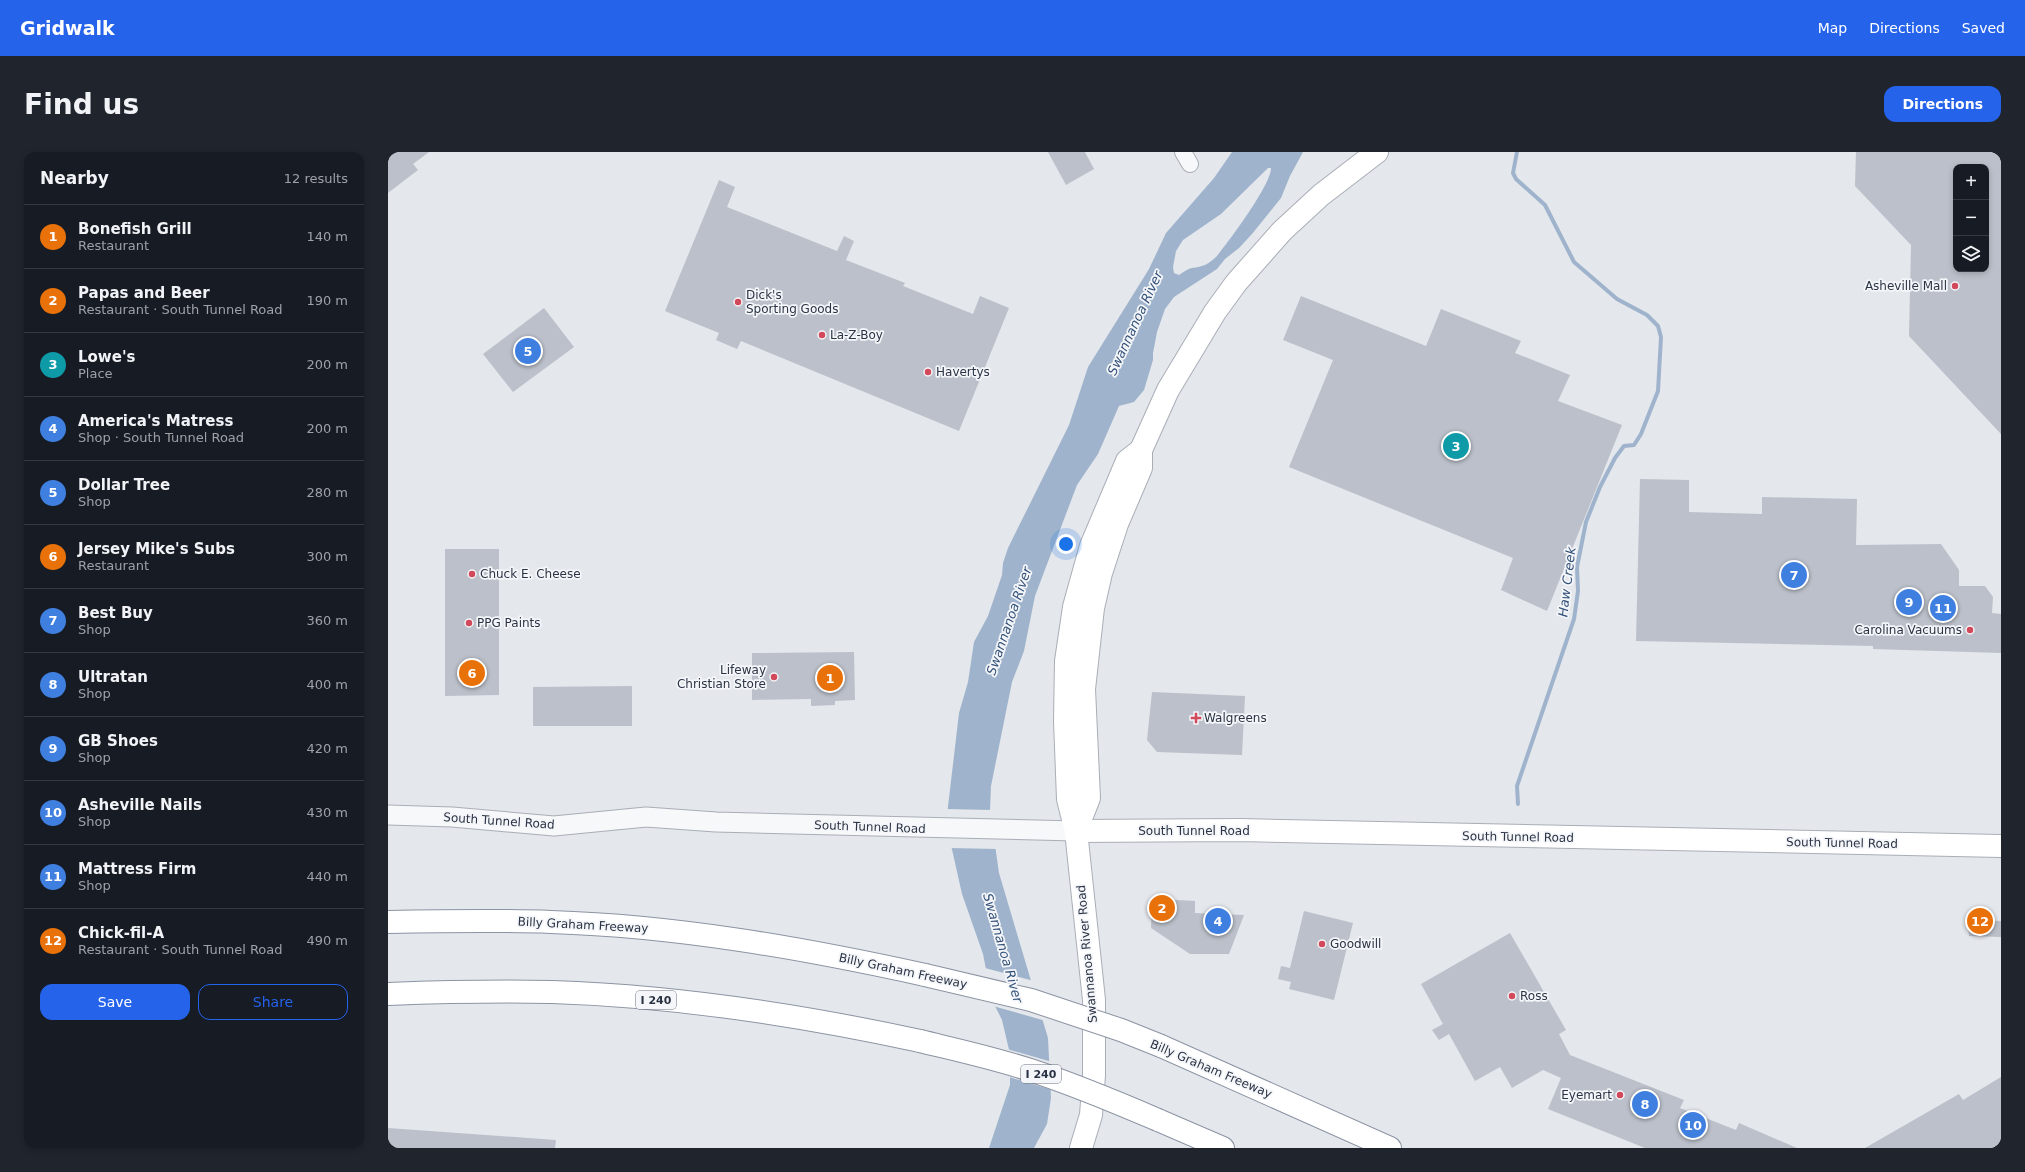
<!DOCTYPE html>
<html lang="en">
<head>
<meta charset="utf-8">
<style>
	body { margin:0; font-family:"DejaVu Sans",sans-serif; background:#20242c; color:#f1f3f6 }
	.controls { position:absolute; right:12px; top:12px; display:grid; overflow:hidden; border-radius:8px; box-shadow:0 2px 6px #0003 }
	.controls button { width:36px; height:36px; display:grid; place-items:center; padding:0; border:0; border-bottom:1px solid #363941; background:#171b24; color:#f1f3f6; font:20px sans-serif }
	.you { position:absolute; left:678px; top:392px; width:14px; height:14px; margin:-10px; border:3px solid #fff; border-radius:50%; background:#1a73e8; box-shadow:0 0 0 6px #1a73e833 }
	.badge { display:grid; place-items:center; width:26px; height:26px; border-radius:50%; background:#2563eb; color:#fff; font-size:13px; font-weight:700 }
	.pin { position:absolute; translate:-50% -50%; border:2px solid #fff; box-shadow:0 1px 4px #0006 }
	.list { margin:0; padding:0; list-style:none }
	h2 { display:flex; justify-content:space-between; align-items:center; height:52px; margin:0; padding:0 16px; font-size:17px }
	h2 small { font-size:13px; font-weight:400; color:#9ea1a6 }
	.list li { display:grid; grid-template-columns:26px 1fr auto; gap:12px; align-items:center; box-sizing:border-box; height:64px; padding:0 16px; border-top:1px solid #363941 }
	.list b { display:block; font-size:15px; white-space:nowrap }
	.list p { margin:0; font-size:13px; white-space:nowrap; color:#9ea1a6 }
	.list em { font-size:13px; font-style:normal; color:#9ea1a6 }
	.actions { display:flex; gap:8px; padding:12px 16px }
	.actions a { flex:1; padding:9px 0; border:1px solid #2563eb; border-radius:12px; text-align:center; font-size:14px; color:#2563eb }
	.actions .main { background:#2563eb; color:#fff }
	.icon { flex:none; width:22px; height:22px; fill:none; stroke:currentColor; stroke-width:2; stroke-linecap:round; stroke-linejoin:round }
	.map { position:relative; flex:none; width:1613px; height:996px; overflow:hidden; border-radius:12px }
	header { display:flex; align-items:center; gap:24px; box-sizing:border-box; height:56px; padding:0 20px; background:#2563eb; color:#fff }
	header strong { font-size:19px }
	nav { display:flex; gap:22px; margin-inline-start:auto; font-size:14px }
	.intro { display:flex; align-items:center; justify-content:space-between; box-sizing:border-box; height:96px; padding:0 24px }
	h1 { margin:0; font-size:28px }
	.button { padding:10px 18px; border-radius:12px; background:#2563eb; color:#fff; font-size:14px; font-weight:700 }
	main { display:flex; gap:24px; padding:0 24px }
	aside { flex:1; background:#171b24; border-radius:12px; box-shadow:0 2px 6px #0003 }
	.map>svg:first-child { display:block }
	.water { fill:#9fb4cc; fill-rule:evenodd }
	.pier { fill:#e4e7ec }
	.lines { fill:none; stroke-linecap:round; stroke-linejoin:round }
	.stream { stroke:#9fb4cc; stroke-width:4 }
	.building { fill:#bbc0ca; fill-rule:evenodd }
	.minor-casing { stroke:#a9aeb7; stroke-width:18 }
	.tertiary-casing { stroke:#a9aeb7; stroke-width:21 }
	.secondary-casing { stroke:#a9aeb7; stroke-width:24 }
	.motorway-casing { stroke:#8b94a3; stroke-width:24 }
	.minor { stroke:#f7f8fa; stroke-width:16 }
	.tertiary { stroke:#f7f8fa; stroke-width:19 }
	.secondary { stroke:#fff; stroke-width:22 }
	.motorway { stroke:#fff; stroke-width:22 }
	.motorway-bridge-casing { stroke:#8b94a3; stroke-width:24; stroke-linecap:butt }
	.motorway-bridge { stroke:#fff; stroke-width:22 }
	.poi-dot { fill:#d1495b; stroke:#f4f6f9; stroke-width:1.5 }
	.labels { text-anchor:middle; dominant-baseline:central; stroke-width:3.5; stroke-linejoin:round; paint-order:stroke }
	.shield { fill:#f4f6f9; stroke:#676e7b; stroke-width:1 }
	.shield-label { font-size:11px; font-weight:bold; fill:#2b3445 }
	.poi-label { font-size:12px; fill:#2b3445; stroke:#f4f6f9; text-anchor:start }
	.street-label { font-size:12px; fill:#2b3445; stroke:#f4f6f9 }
	.water-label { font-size:13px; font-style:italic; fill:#34527a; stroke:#f4f6f9 }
</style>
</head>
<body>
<header>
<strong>Gridwalk</strong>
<nav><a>Map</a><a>Directions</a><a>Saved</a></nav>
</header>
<div class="intro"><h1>Find us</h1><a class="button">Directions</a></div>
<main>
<aside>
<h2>Nearby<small>12 results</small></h2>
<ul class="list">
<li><span class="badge" style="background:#e8710a">1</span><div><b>Bonefish Grill</b><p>Restaurant</p></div><em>140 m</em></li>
<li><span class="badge" style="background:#e8710a">2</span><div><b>Papas and Beer</b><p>Restaurant · South Tunnel Road</p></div><em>190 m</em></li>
<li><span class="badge" style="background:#0f9aa8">3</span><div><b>Lowe's</b><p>Place</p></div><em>200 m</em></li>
<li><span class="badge" style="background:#3f7fe0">4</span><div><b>America's Matress</b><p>Shop · South Tunnel Road</p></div><em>200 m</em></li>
<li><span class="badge" style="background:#3f7fe0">5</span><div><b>Dollar Tree</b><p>Shop</p></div><em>280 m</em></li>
<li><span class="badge" style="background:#e8710a">6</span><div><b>Jersey Mike's Subs</b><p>Restaurant</p></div><em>300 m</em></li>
<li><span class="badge" style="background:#3f7fe0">7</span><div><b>Best Buy</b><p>Shop</p></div><em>360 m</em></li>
<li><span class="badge" style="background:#3f7fe0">8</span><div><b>Ultratan</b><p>Shop</p></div><em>400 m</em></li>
<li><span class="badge" style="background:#3f7fe0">9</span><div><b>GB Shoes</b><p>Shop</p></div><em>420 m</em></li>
<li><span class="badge" style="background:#3f7fe0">10</span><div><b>Asheville Nails</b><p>Shop</p></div><em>430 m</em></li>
<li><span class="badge" style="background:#3f7fe0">11</span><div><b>Mattress Firm</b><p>Shop</p></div><em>440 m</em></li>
<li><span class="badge" style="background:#e8710a">12</span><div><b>Chick-fil-A</b><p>Restaurant · South Tunnel Road</p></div><em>490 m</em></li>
</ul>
<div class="actions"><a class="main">Save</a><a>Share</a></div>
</aside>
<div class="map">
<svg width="1613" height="996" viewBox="0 0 1613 996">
	<rect width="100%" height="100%" fill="#e4e7ec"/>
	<path class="water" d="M844,0H915L902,24L893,46L864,82L851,96L837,107L829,117L786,145L777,157L769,180L765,201V208L756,238L746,250L731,254L710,302L689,333L647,444L636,499L624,530L603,634L602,658L611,721L660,886L663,946L659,972L646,996H601L622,933V902L614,868L604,848L595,802L574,742L563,693L559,663L571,561L580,530L586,490L600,464L614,423L615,411L620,396L681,273L700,215L761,117L778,81L826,26ZM880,16H883C883,33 841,89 829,104C821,112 815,115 804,116C801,116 794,121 791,123L786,121L785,115L788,99L795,88L833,62Z"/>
	<g class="pier">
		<polygon points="557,657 604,658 609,697 561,696"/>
		<polygon points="597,816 646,829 658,869 605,854 602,849"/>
		<polygon points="619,897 664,910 664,938 621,925"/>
	</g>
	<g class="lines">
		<polyline class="stream" points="1129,0 1125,21 1128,27 1157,53 1186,110 1229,147 1259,163 1270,174 1273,185 1270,239 1253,282 1246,293 1236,294 1227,306 1212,335 1198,370 1189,415 1190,439 1186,467 1129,634 1130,652"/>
	</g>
	<g class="building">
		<polygon points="0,0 41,0 25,12 30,18 0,41"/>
		<polygon points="660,0 697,0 706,17 678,33"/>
		<path d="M1468,0H1613V282L1521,184L1523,93L1467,34ZM1568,15H1598V117H1568Z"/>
		<polygon points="331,28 347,35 339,55 449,99 456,84 466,89 458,108 517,131 515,134 585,162 592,144 621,156 571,279 353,189 349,197 328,188 331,181 277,159"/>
		<polygon points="913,144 1038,194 1053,157 1133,189 1127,201 1182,223 1170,249 1234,273 1159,459 1113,438 1125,406 901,315 945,208 895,188"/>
		<polygon points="156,156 186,195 125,240 95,202"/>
		<polygon points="1252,327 1301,328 1301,360 1374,362 1374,345 1469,347 1468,393 1553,392 1571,418 1571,434 1597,434 1605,445 1604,461 1613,462 1613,501 1485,497 1485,494 1248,489"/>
		<polygon points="57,397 111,397 111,543 57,544"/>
		<polygon points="466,500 467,548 447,549 447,553 423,554 423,547 364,548 364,501"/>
		<polygon points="244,534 244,574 145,574 145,535"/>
		<polygon points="764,540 857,544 854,603 769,600 759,588"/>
		<polygon points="771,747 807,749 807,761 856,763 841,802 802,802 763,776 764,749"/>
		<polygon points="916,759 965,771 946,848 901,837 903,830 890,827 893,814 902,816"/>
		<polygon points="1582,768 1613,769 1613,785 1581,784 1580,770"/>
		<polygon points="1122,781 1178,878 1171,882 1182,903 1296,948 1292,956 1348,978 1351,971 1409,996 1257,996 1160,957 1173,926 1155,918 1124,936 1112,915 1087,929 1061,882 1051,888 1044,878 1055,872 1033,832"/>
		<polygon points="1613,925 1613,996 1477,996 1571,942 1575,948"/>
		<polygon points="0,976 168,988 167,996 0,996"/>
	</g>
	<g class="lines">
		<g class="minor-casing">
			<polyline id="minor" points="795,0 802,12"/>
		</g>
		<g class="tertiary-casing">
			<polyline id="tertiary" points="0,663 64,665 166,674 258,665 328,670 688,679"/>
		</g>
		<g class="secondary-casing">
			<g id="secondary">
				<polyline points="688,679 852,678 1613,694"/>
				<polyline points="688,679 701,646 696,537 705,456 713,421 729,372 753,316 753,298 780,238 827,160 848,131 894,79 933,43 989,0"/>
				<polyline points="693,996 703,963 706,923 706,848 688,679 680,647 677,569 678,509 686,455 703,394 739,309 753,298"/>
			</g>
		</g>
		<g class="motorway-casing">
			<g id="motorway">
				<path d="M0,770C54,769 109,768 163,770C289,774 414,796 537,823"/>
				<path d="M0,842C54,840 109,839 164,840C287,844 412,863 532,889"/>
				<polyline points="773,894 1002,996"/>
				<polyline points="770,968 835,996"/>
			</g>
		</g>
		<use href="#minor" class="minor"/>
		<use href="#tertiary" class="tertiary"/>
		<use href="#secondary" class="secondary"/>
		<use href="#motorway" class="motorway"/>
		<g class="motorway-bridge-casing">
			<g id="motorway-bridge">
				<polyline points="537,823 643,848 733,878 773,894"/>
				<path d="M532,889C569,898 606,906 642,918C685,932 728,950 770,968"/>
			</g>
		</g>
		<use href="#motorway-bridge" class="motorway-bridge"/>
	</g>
	<g class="poi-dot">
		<circle cx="1567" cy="134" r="4"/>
		<circle cx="350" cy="150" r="4"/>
		<circle cx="434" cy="183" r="4"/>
		<circle cx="540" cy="220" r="4"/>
		<circle cx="84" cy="422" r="4"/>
		<circle cx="81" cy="471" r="4"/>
		<circle cx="1582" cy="478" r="4"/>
		<circle cx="386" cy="525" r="4"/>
		<path d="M806 560h4v4h4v4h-4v4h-4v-4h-4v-4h4z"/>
		<circle cx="934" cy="792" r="4"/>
		<circle cx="1124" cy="844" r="4"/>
		<circle cx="1232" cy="943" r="4"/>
	</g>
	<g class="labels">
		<g class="shield">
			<rect x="248" y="839" width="40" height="18" rx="3"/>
			<rect x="633" y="913" width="40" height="18" rx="3"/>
		</g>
		<g class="shield-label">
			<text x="268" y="848">I 240</text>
			<text x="653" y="922">I 240</text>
		</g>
		<g class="poi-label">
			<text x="1559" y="134" text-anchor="end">Asheville Mall</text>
			<text x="358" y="143">Dick's<tspan x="358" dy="14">Sporting Goods</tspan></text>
			<text x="442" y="183">La-Z-Boy</text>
			<text x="548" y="220">Havertys</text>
			<text x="92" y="422">Chuck E. Cheese</text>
			<text x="89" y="471">PPG Paints</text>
			<text x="1574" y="478" text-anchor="end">Carolina Vacuums</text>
			<text x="378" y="518" text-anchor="end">Lifeway<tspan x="378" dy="14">Christian Store</tspan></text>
			<text x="816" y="566">Walgreens</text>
			<text x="942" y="792">Goodwill</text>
			<text x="1132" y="844">Ross</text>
			<text x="1224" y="943" text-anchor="end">Eyemart</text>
		</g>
		<g class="street-label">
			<text transform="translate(111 669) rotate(4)">South Tunnel Road</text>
			<text transform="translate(482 675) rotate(2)">South Tunnel Road</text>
			<text x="806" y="679">South Tunnel Road</text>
			<text transform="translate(1130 685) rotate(1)">South Tunnel Road</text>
			<text transform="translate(1454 691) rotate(1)">South Tunnel Road</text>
			<text transform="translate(195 773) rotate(3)">Billy Graham Freeway</text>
			<text transform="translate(699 802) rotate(-95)">Swannanoa River Road</text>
			<text transform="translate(515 819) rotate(12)">Billy Graham Freeway</text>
			<text transform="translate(823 917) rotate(23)">Billy Graham Freeway</text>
		</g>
		<g class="water-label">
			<text transform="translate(747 171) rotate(-65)">Swannanoa River</text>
			<text transform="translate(1179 430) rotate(-83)">Haw Creek</text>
			<text transform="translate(621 469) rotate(-71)">Swannanoa River</text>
			<text transform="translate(615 796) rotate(74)">Swannanoa River</text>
		</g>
	</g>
</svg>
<div class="controls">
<button>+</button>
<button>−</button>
<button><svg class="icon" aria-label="layers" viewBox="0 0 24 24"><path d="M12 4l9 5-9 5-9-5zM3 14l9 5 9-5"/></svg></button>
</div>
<div class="you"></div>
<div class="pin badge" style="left:442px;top:526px;background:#e8710a">1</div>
<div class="pin badge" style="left:774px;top:756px;background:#e8710a">2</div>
<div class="pin badge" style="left:1068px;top:294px;background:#0f9aa8">3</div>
<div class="pin badge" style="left:830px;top:769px;background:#3f7fe0">4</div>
<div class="pin badge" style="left:140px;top:199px;background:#3f7fe0">5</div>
<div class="pin badge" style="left:84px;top:521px;background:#e8710a">6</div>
<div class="pin badge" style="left:1406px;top:423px;background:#3f7fe0">7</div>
<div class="pin badge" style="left:1257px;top:952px;background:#3f7fe0">8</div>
<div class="pin badge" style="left:1521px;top:450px;background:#3f7fe0">9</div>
<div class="pin badge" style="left:1305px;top:973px;background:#3f7fe0">10</div>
<div class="pin badge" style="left:1555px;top:456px;background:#3f7fe0">11</div>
<div class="pin badge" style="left:1592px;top:769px;background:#e8710a">12</div>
</div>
</main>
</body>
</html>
